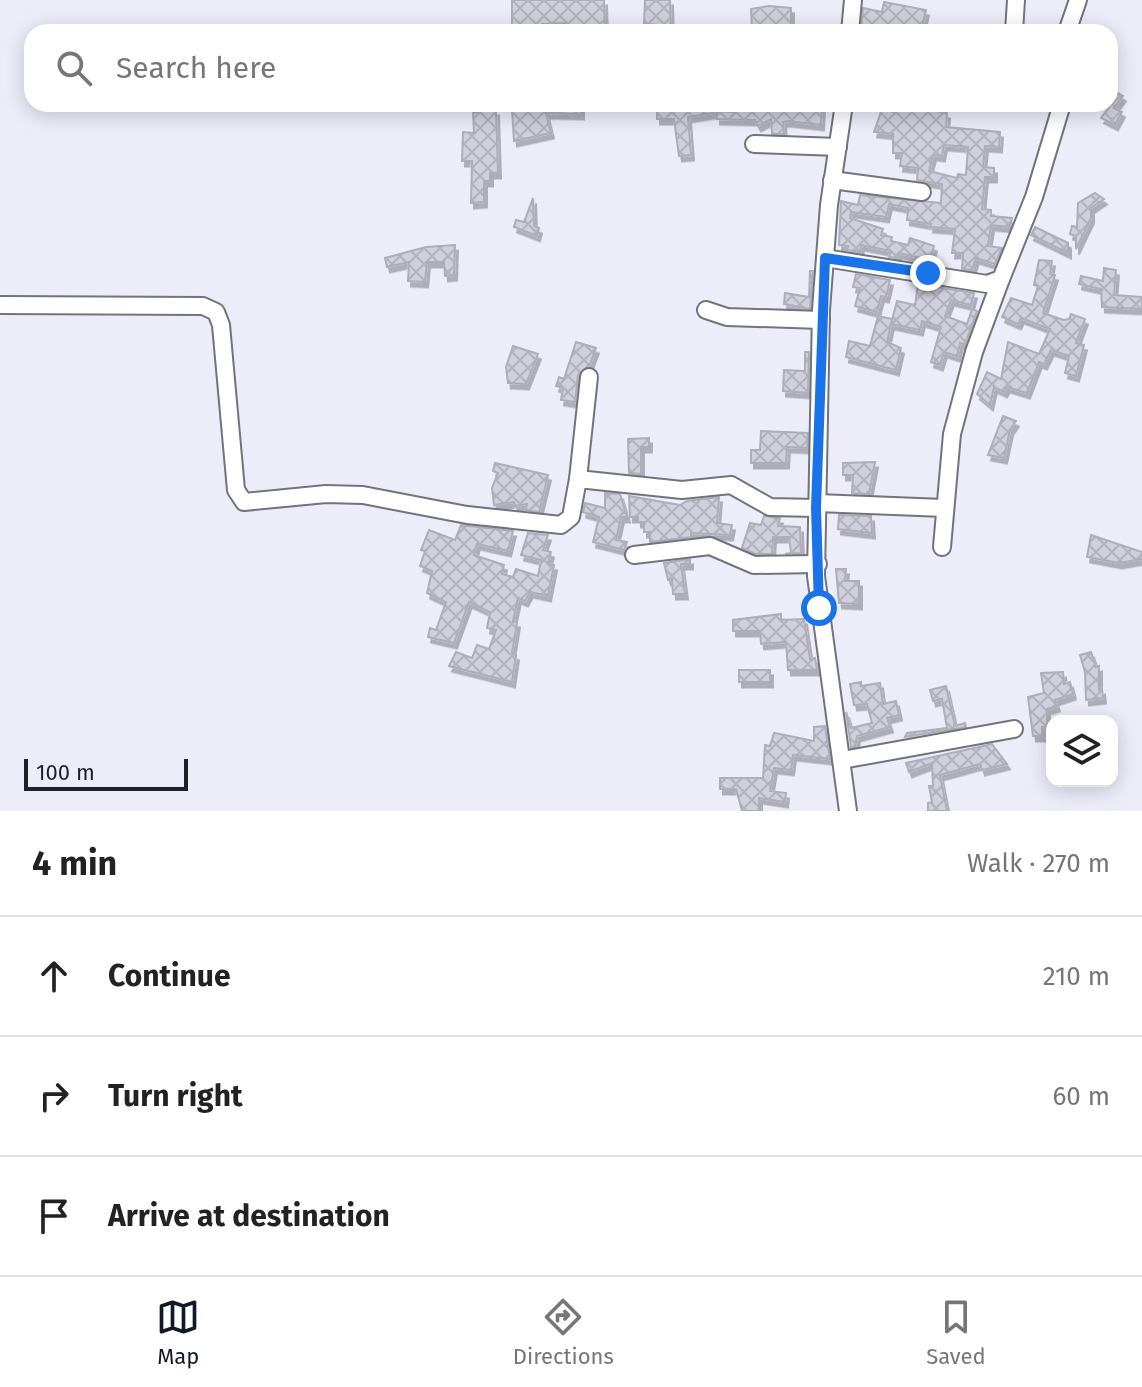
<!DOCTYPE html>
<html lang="en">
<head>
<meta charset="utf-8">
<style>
	body { margin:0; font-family:"Fira Sans",sans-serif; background:#f6f6f6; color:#222 }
	.controls { position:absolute; right:24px; bottom:24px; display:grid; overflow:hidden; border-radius:16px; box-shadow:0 4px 20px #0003 }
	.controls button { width:72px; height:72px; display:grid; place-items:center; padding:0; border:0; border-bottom:2px solid #e0e0e0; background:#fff; color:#222; font:40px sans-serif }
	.scale { position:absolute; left:24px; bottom:20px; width:164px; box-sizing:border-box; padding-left:8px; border:4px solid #1f2024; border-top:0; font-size:22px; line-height:28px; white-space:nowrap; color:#1f2024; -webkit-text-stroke:6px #ecedf9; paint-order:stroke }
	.stop { position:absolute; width:24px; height:24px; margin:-18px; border:6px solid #1a73e8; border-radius:50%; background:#fff }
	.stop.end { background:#1a73e8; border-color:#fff; box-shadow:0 2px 8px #0008 }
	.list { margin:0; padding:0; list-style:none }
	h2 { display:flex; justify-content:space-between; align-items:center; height:104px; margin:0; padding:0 32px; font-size:34px }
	h2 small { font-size:26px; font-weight:400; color:#767676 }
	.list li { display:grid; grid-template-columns:52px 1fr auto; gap:24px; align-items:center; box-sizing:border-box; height:120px; padding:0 32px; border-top:2px solid #e0e0e0 }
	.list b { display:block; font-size:30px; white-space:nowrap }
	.list em { font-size:26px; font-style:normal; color:#767676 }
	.icon { flex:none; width:44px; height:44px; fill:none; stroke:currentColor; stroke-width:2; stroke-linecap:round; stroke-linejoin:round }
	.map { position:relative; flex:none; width:1142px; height:811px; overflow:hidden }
	.search { position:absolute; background:#fff; box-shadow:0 4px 20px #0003; left:24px; right:24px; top:24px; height:88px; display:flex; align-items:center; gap:20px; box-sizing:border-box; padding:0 28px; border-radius:24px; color:#767676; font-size:30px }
	.sheet { height:464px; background:#fff }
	nav { display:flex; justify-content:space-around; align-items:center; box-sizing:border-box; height:112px; border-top:2px solid #e0e0e0; background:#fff; font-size:22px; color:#767676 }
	nav a { display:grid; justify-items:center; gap:4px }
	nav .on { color:#111827 }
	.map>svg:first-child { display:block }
	.building { fill:url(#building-cross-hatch); stroke:#adaeb9; stroke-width:2; fill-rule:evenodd; filter:url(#shadow) }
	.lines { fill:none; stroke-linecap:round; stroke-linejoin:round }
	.minor-casing { stroke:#72737d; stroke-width:20 }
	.minor { stroke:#fff; stroke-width:16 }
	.route { stroke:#1a73e8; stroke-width:10 }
</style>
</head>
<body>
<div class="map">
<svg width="1142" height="811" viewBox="0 0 1142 811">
	<defs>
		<pattern id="building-cross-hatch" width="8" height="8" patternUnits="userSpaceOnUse" patternTransform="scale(2)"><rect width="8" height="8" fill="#cfd0db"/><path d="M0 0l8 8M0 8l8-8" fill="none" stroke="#b1b2bc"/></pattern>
		<filter id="shadow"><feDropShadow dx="3" dy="5.5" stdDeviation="0" flood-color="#0004"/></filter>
	</defs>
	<rect width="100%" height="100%" fill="#ecedf9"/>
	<g class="building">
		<polygon points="512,0 604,0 605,32 567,32 566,23 542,24 543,32 522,32 522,26 512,26"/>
		<polygon points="645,0 670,0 671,32 657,32 658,25 644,24"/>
		<polygon points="884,2 926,10 921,32 861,32 863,8 882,12"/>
		<polygon points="769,6 791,8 791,29 752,32 751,9"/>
		<polygon points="1110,88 1123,96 1114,108 1122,112 1115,125 1101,118 1110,106"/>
		<polygon points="480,104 490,104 490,110 496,110 498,173 490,173 490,181 484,181 484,202 471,203 472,161 462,161 463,132 474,133 473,113 480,112"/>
		<polygon points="532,104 581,104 581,114 546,113 551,133 514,141 512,110 532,108"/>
		<polygon points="675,104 687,104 687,109 711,104 713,113 688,117 691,155 679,156 674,119 657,119 657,110 675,110"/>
		<polygon points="733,104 822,104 821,125 787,121 783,122 784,134 772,134 771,119 758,126 755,120 717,119 717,111 734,112"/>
		<path d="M896,104L947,113L946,127L1000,132L999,147L985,146L983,167L994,168V177H985L982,209L991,210V216L1012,218L1010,227L991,225L988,246L1002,248L995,264L976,258L972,270L962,269L963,253H952L955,229L930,227L931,224L907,220L908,208L889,204L886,217L851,212L850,218L883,229L881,235L892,237L891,241L908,245L910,238L934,246L930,260L899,253L897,258L889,257L891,251L861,245L860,252L847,250L848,246L839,245L841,201L858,205L860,195L941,203L942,184L917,180L918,168L900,166L902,153H893V134L874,132L882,109L895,112ZM944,145L968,147L966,175L958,174L957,178L929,171L933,155L942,156Z"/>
		<polygon points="1095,193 1104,199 1091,208 1091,218 1076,249 1076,236 1070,234 1072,226 1077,227 1078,203"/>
		<polygon points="533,198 534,226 539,228 537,236 514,227 516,220 524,222"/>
		<polygon points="1035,227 1068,243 1068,253 1031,235"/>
		<polygon points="455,245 454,275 445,276 444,262 427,262 425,282 408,281 409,262 387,267 385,258 426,247"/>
		<polygon points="1039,260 1052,261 1050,274 1055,275 1043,313 1064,320 1069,319 1071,314 1085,319 1076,343 1084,345 1076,376 1065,373 1069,356 1051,350 1044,364 1039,362 1027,393 1007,387 1004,392 994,387 990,405 977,394 987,372 1001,379 1008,342 1039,354 1050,329 1021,318 1018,324 1002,317 1011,298 1032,305 1038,286 1034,285"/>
		<polygon points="1104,268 1116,270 1114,295 1142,297 1142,309 1102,307 1101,289 1079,284 1081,276 1103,281"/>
		<polygon points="810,271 813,271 810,309 784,304 785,293 809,297"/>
		<polygon points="856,274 890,280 886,297 881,296 877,312 855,306 860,288 853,287"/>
		<polygon points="918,284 974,293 971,305 951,300 945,316 967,324 972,309 977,311 965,344 960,343 957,356 944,352 940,365 931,362 941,327 922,321 920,330 891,324 897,301 915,305"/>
		<polygon points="878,316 892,319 887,342 901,348 896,370 846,357 849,341 870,346"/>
		<polygon points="576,342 596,348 590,364 578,375 575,402 561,400 563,388 556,386 559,377 564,379"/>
		<polygon points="513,346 538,354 526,384 508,383 506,367"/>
		<polygon points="805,352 809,352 808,393 783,391 784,370 805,371"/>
		<polygon points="1003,416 1016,421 1010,430 1004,458 988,455"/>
		<polygon points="761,431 808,433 807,448 787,447 786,463 751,463 751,450 760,450"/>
		<polygon points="649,438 649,447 641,447 641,474 629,473 628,439"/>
		<polygon points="875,462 869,494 852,493 853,475 843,475 843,463"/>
		<polygon points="495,463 548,475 539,512 526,510 527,504 515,506 514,502 494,505 492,488 498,473 493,471"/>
		<polygon points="605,493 620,494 627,517 621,517 616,540 627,542 624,550 593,542 599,517 583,512 585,503 605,508"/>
		<polygon points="629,496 680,505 687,501 719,497 717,523 732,525 730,535 691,533 691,537 650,542 650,532 644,532 644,522 638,522 638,517 630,517"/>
		<polygon points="839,515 871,516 872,533 838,529"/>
		<polygon points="764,516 780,518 778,526 800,527 801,553 785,554 791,553 789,537 773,537 772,554 756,554 742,548 750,523 761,525"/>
		<polygon points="461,525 513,531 508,551 477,544 474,555 504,565 502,574 513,577 516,569 538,576 541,560 521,555 528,533 548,535 543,550 551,552 548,564 554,565 548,596 530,592 525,601 518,598 513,621 517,622 512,653 516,655 512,682 449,666 456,652 472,658 477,645 489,649 496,630 487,628 490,612 469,602 454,643 428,637 430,628 436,630 446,602 427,593 432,571 420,566 425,551 421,550 429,530 455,540"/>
		<polygon points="1091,535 1142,552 1142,559 1119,563 1087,557"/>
		<polygon points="690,559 690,564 681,564 685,594 673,594 672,579 668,580 664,563"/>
		<polygon points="836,569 846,569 845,581 859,581 859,604 839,603"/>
		<polygon points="781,614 781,620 804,619 810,659 815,658 817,670 788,670 786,642 761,644 760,631 733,631 733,620"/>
		<polygon points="1091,652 1096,667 1099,666 1099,690 1102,689 1103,698 1086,700 1085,672 1080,655"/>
		<rect x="739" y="670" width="31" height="12"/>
		<polygon points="1063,672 1064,684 1070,682 1073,694 1055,700 1057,706 1047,709 1047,727 1042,727 1042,736 1033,736 1028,697 1044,693 1041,673"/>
		<polygon points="861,682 861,686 880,683 883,704 896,701 899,715 887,718 890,727 857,736 855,747 851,747 846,712 851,728 872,723 867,704 854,705 850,684"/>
		<polygon points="946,686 955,726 965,723 966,727 905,737 907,733 947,728 942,699 933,701 930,690"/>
		<polygon points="825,726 830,759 793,755 791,770 774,768 770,791 786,793 785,802 759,798 759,811 742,811 736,789 720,789 720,778 763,778 765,745 770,746 774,733 814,741 814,727"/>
		<polygon points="992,744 1007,764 982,770 980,764 940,775 947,811 928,811 928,803 932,802 929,786 933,786 932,763 909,772 906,763"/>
	</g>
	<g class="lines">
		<g class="minor-casing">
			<g id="minor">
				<polyline points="850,32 853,0"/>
				<polyline points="1014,32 1016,0"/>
				<polyline points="1067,32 1078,0"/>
				<polyline points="844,104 829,205 821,310 816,576 848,811"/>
				<polyline points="754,144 838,147"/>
				<polyline points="832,180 922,192"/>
				<polyline points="825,258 987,284 1001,279 1034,197 1062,104"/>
				<polyline points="0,305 203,306 216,312 221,325 236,490 244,502 326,494 363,495 467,515 561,525 571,517 578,479 682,490 731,485 770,507 816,508"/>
				<polyline points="706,310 727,317 821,320"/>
				<polyline points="578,479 589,377"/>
				<polyline points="817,503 944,508"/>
				<polyline points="942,547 952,434 974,352 1001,279"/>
				<polyline points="634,555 710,546 754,565 818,564"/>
				<polyline points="842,760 1014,729"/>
			</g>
		</g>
		<use href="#minor" class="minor"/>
	</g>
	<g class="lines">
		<polyline class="route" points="819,608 816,508 825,258 928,273"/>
	</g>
</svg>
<div class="controls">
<button><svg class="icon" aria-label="layers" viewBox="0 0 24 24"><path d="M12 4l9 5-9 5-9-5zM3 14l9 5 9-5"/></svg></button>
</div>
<div class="scale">100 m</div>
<div class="stop" style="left:819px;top:608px"></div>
<div class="stop end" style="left:928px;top:273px"></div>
<div class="search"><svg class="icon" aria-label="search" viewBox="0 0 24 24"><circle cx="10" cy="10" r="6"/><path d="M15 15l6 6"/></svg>Search here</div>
</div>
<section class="sheet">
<h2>4 min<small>Walk · 270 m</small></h2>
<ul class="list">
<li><svg class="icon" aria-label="ahead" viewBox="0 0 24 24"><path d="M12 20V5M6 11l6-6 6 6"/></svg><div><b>Continue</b></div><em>210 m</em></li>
<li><svg class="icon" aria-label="right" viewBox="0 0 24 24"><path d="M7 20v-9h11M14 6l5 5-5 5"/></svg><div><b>Turn right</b></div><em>60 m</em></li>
<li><svg class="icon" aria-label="arrive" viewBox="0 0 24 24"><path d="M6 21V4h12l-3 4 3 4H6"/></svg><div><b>Arrive at destination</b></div></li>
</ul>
</section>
<nav>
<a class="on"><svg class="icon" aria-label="map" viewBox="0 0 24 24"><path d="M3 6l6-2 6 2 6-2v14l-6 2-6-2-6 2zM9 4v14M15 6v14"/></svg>Map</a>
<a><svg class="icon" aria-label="directions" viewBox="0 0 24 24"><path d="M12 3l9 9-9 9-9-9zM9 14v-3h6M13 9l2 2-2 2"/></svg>Directions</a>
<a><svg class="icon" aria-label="saved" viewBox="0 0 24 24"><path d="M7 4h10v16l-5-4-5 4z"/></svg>Saved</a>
</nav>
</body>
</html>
